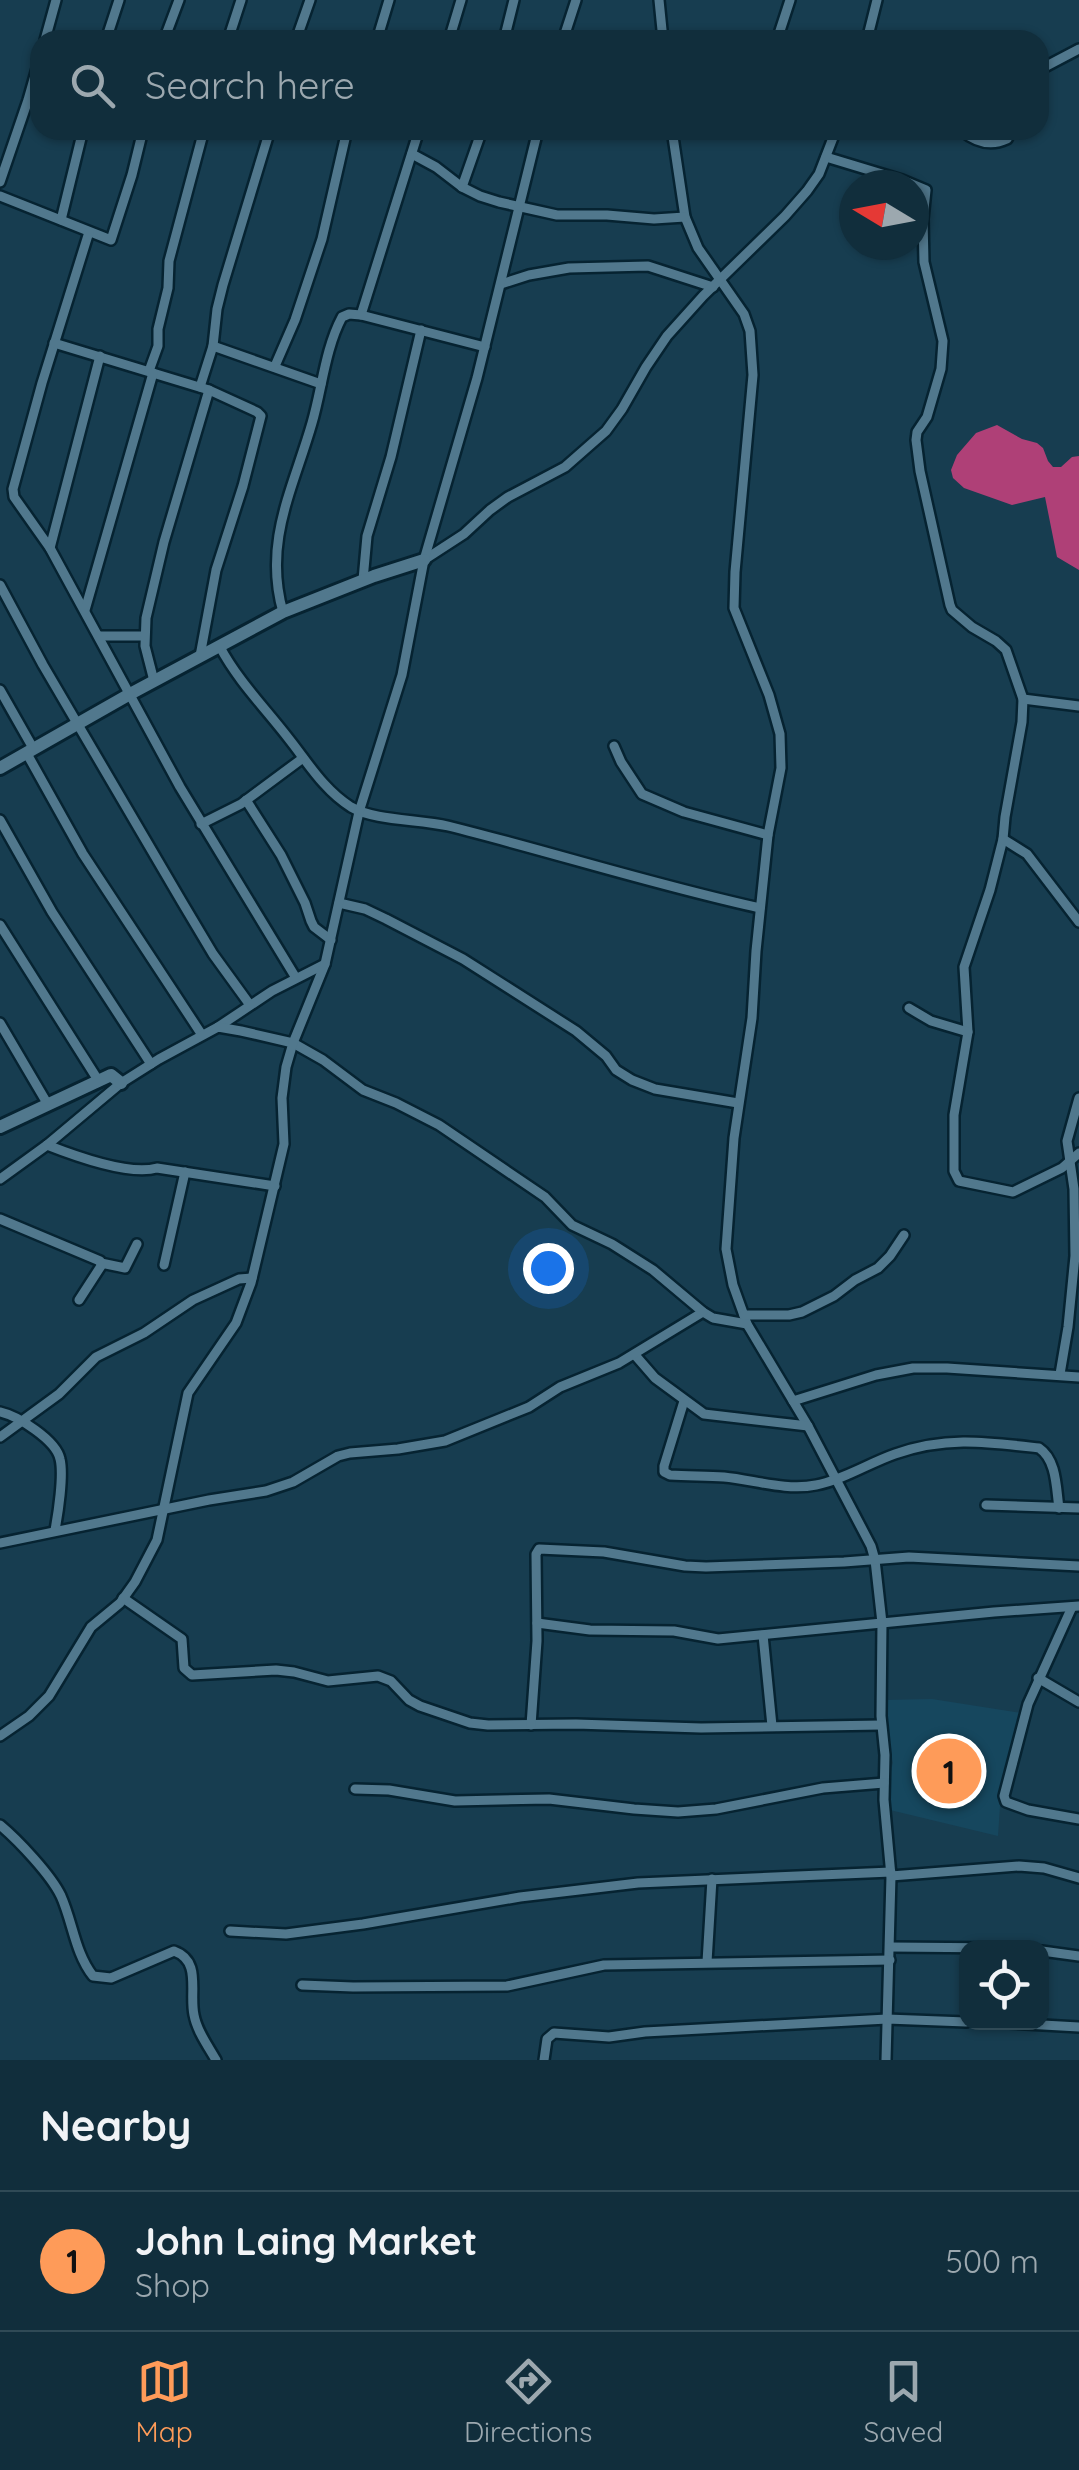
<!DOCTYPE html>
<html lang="en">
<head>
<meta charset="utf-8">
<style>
	body { margin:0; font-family:Quicksand,sans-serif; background:#1e3a47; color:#f1f3f6 }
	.controls { position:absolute; right:30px; bottom:30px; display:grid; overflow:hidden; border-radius:20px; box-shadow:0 2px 8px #0004 }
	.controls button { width:90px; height:90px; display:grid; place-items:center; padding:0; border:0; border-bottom:2px solid #304a56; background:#112e3c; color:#f1f3f6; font:50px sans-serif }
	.compass { position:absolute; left:839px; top:170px; width:90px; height:90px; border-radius:50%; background:#112e3c; box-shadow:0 2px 8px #0004; rotate:280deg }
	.you { position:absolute; left:548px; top:1268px; width:35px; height:35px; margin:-25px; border:8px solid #fff; border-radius:50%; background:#1a73e8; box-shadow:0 0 0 15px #1a73e833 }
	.badge { display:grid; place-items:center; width:65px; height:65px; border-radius:50%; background:#fe9b59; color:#111; font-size:32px; font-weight:700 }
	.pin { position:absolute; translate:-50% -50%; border:5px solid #fff; box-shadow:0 2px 10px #0006 }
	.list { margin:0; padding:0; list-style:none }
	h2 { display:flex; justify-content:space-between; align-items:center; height:130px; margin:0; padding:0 40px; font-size:42px }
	h2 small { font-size:32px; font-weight:400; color:#9ca8af }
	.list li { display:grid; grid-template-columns:65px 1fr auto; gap:30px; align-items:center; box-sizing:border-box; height:140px; padding:0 40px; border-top:2px solid #304a56 }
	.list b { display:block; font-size:38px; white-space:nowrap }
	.list p { margin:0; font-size:32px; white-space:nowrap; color:#9ca8af }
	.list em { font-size:32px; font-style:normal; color:#9ca8af }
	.icon { flex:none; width:55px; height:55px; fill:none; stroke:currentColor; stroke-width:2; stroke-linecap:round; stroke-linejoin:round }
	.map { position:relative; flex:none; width:1079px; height:2060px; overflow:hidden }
	.search { position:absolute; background:#112e3c; box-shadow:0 2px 8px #0004; left:30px; right:30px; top:30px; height:110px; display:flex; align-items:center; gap:25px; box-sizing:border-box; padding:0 35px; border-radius:30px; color:#9ca8af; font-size:38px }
	.sheet { height:270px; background:#112e3c }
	nav { display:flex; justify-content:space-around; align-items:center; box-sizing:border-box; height:140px; border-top:2px solid #304a56; background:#112e3c; font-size:28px; color:#9ca8af }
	nav a { display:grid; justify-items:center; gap:5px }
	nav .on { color:#fe9b59 }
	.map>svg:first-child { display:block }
	.built { fill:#16475e }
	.water { fill:#af4077 }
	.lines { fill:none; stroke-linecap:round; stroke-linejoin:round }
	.street-casing { stroke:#062331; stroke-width:14 }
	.secondary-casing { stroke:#062331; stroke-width:18 }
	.street { stroke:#51788d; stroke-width:9 }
	.secondary { stroke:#51788d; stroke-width:12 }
</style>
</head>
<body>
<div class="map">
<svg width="1079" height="2060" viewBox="0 0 1079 2060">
	<rect width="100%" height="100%" fill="#173d50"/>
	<polygon class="built" points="932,1699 1022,1713 1000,1806 998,1836 890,1810 888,1779 893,1763 885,1720 885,1700"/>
	<polygon class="water" points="997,425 1022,439 1037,443 1043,448 1048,461 1053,467 1061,467 1072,457 1079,456 1079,570 1057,557 1045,497 1012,505 964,488 953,478 951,470 957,455 976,433"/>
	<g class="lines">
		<g class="street-casing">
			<g id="street">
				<polyline points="659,0 663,40"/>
				<polyline points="45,40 56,0"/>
				<polyline points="106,40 119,0"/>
				<polyline points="164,40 179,0"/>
				<polyline points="228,40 241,0"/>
				<polyline points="296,40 310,0"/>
				<polyline points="377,40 389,0"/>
				<polyline points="449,40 461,0"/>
				<polyline points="504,40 514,0"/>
				<polyline points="563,40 576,0"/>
				<polyline points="777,40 790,0"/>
				<polyline points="867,40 877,0"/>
				<polyline points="1039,70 1079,49"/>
				<polyline points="672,130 685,217 698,248 744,314 750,331 753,375 735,572 734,608 769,695 780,734 781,768 768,835 756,951 752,1018 734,1138 726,1249 733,1285 747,1324 808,1426 871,1546 875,1560 882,1623 881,1716 885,1755 884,1800 891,1876 886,2060"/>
				<path d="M961,130C974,141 990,147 1007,139L1012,130"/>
				<polyline points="412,154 436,167 462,187 480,196 499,202 557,215 607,215 654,219 685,217"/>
				<polyline points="826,157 902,180 926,190 923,219 924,262 943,341 941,369 927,417 917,432 916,440 920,471 950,605 952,610 972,627 996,641 1006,650 1023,699 1022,722 1005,817 1003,839 990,890 964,967 968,1032 954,1115 954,1171 959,1181 1013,1192 1062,1168 1079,1153"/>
				<polyline points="0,182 28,100 40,58"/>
				<polyline points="462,187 482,130"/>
				<polyline points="0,196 111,240 132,175 143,130"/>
				<polyline points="61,220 83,130"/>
				<polyline points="89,232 42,383 13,489 14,497 50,548 180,787 296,978"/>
				<polyline points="501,284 529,275 569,268 648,266 713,287"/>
				<polyline points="361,315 419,130"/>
				<polyline points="54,343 209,390 257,412 261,416 243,486 216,570 200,656"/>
				<polyline points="213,346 321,384"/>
				<polyline points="275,366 295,320 322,239 347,130"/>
				<polyline points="149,371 158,346 158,329 168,288 169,261 204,130"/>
				<polyline points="200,387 213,346 217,309 223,285 270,130"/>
				<polyline points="50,548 100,356"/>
				<polyline points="424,560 464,534 490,510 508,497 565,467 606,431 622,409 646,367 667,336 703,296 785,216 807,191 819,174 836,130"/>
				<polyline points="363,580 367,536 391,457 421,330"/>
				<polyline points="0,585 43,665 182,902 213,954 250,1005"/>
				<polyline points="85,610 153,373"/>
				<path d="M283,612C263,542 293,489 312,423C322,389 325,349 342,317L349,314L361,315L485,347"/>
				<polyline points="99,636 144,636"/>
				<path d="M220,647C238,681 266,709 289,739C308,763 324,790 351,807C375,821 419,819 448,826C552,852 655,885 760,908"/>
				<polyline points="154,681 145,646 146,618 164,542 209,390"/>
				<polyline points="0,690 33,748"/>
				<polyline points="1023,699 1079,706"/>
				<polyline points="614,746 621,762 642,794 684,812 768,835"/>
				<polyline points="26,752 83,854 202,1035"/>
				<polyline points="246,800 281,855 305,903 311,921 314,927 331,940"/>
				<polyline points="0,820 52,912 151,1064"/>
				<polyline points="201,824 241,804 303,758"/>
				<polyline points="1003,839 1027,854 1079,922"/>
				<polyline points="339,903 365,909 386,919 463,959 576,1031 606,1056 616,1070 632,1080 655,1089 738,1103"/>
				<polyline points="0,925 98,1080"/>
				<polyline points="909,1008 931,1021 968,1032"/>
				<polyline points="0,1023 47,1103"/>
				<polyline points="218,1027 272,991 325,964"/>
				<path d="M47,1145C75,1156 129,1176 157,1168L275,1186"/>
				<polyline points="0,1179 47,1145 121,1083 159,1059 218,1027 241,1031 293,1043 323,1060 363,1090 396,1103 439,1125 545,1197 572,1225 612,1244 653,1270 703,1312 713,1318 747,1324"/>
				<polyline points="0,1219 100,1261 101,1266 79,1300"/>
				<polyline points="101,1263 125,1268 137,1244"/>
				<polyline points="164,1265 185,1172"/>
				<polyline points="744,1315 789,1315 802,1312 834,1296 855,1280 878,1268 890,1256 904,1235"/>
				<polyline points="635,1355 655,1378 704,1414 808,1426"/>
				<polyline points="1060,1374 1068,1327 1075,1256 1074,1189 1067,1141 1079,1098"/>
				<path d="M684,1401L664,1466V1472L670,1475C688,1476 706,1476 724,1477C754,1480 786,1491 816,1485C843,1480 869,1463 895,1454C946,1436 987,1442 1039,1448C1057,1460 1056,1488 1059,1508"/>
				<polyline points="793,1401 876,1375 913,1368 947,1368 1079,1377"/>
				<path d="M0,1412C18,1416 56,1440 60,1459C64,1475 58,1514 55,1530"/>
				<polyline points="0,1437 59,1394 96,1357 144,1333 193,1300 239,1279 252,1278"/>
				<polyline points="986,1505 1079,1508"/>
				<polyline points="0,1543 209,1500 266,1491 293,1482 338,1456 350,1453 398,1449 445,1441 529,1407 560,1387 619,1363 703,1312"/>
				<polyline points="123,1598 182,1639 184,1668 192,1675 276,1670 294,1672 328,1681 378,1676 391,1681 409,1700 420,1706 470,1723 488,1725 576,1724 701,1728 881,1725"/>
				<polyline points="1072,1607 1028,1704 1004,1796 1006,1802 1028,1810 1079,1819"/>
				<polyline points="537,1623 590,1630 674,1631 718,1639 994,1612 1079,1606"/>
				<polyline points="763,1635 772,1726"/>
				<polyline points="1038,1678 1079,1702"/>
				<polyline points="531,1725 537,1641 536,1554 539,1549 604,1552 685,1566 706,1567 844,1562 909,1557 1079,1566"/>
				<polyline points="0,1736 29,1716 49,1696 91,1627 120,1603 135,1582 157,1540 188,1393 236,1323 251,1283 284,1144 282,1098 286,1067 293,1043 325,964 359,812 402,675 424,560 477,378 538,130"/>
				<polyline points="355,1789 389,1790 455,1801 549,1799 634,1809 678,1812 716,1809 823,1788 884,1783"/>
				<path d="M0,1825C18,1840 51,1875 61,1896C73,1923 75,1953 93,1976L111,1978L174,1951C202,1961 189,1992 194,2015C197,2031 208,2046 216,2060"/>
				<polyline points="891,1876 1019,1866 1044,1868 1079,1878"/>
				<polyline points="230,1931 286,1934 363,1924 520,1897 638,1883 891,1872"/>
				<polyline points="890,1947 1005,1948"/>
				<polyline points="1042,1951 1079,1956"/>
				<polyline points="707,1962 712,1879"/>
				<polyline points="302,1985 353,1987 507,1986 604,1965 890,1960"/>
				<polyline points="990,2022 1079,2027"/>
				<polyline points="544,2060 547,2039 554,2033 609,2037 645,2032 887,2019 966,2022"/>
			</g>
		</g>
		<g class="secondary-casing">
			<g id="secondary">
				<polyline points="0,768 130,694 283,612 374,576 424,560"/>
				<polyline points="0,1127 111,1075 121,1083"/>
			</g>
		</g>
		<use href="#street" class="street"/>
		<use href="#secondary" class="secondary"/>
	</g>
</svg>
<div class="controls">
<button><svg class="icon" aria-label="locate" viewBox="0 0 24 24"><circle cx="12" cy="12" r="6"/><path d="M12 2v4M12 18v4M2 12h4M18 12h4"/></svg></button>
</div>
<svg class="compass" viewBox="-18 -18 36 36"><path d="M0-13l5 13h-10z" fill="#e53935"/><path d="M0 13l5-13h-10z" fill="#9ca8af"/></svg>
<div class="you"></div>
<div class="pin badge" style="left:949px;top:1771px">1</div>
<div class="search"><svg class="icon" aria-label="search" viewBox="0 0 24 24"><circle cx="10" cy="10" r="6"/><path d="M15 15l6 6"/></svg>Search here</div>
</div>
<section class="sheet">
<h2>Nearby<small></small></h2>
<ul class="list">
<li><span class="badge">1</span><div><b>John Laing Market</b><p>Shop</p></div><em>500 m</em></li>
</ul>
</section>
<nav>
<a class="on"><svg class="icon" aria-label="map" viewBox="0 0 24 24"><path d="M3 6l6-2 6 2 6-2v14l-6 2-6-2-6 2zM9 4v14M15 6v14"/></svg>Map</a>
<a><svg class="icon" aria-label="directions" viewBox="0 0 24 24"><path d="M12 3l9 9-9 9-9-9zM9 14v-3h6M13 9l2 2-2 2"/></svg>Directions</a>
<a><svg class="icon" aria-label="saved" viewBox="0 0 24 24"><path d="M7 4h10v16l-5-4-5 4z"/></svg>Saved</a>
</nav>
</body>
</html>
